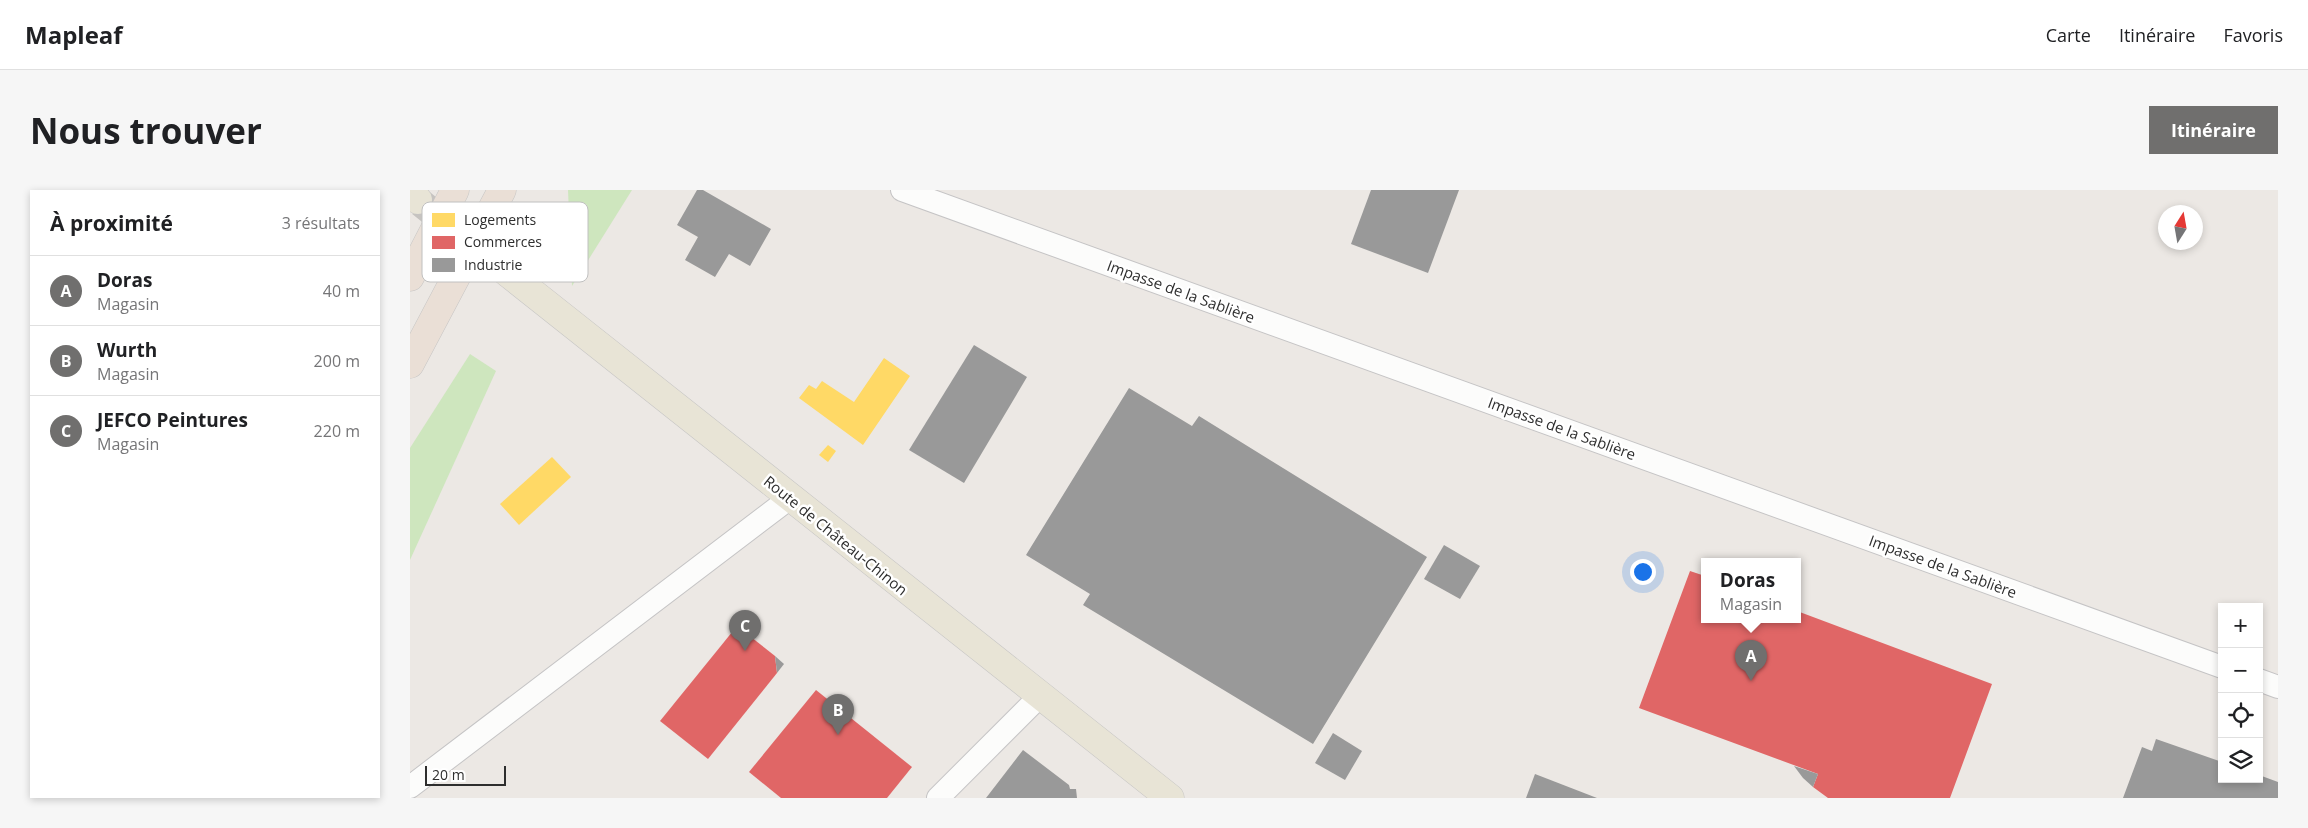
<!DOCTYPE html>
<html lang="fr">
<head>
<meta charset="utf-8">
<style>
	body { margin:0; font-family:"Open Sans",sans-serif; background:#f6f6f6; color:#202124 }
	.controls { position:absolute; right:15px; bottom:15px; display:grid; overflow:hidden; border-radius:0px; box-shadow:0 2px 8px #0003 }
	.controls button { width:45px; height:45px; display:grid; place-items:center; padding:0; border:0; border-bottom:1px solid #e0e0e0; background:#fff; color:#202124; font:25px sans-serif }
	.compass { position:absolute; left:1748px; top:15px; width:45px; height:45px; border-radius:50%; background:#fff; box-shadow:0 2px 8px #0003; rotate:11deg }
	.scale { position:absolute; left:15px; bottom:12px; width:81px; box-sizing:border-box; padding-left:5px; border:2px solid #2e2e2e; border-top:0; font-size:14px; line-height:18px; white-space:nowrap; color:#2e2e2e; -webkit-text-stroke:4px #fff; paint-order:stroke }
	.you { position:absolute; left:1232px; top:381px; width:18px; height:18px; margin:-12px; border:4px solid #fff; border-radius:50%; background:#1a73e8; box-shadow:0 0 0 8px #1a73e833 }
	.badge { display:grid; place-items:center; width:32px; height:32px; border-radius:50%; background:#706f6e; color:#fff; font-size:16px; font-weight:700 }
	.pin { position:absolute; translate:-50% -41px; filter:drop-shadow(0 1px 2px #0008) }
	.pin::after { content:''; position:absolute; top:26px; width:18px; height:15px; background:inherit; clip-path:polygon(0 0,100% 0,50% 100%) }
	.popup { position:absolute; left:1291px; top:368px; width:100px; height:65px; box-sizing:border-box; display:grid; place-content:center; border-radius:0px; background:#fff; filter:drop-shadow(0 1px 4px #0005); font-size:16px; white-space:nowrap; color:#757577 }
	.popup b { font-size:19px; color:#202124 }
	.popup::after { content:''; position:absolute; left:50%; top:100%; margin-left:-10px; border:10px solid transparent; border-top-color:#fff }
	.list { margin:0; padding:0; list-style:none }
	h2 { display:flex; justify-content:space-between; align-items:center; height:65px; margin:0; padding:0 20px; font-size:21px }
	h2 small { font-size:16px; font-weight:400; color:#757577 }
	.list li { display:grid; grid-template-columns:32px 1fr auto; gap:15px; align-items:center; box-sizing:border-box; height:70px; padding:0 20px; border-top:1px solid #e0e0e0 }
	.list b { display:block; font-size:19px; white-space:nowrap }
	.list p { margin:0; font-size:16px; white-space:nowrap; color:#757577 }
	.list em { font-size:16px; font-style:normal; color:#757577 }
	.icon { flex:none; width:28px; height:28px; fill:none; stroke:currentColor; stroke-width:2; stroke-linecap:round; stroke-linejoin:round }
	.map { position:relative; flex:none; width:1868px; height:608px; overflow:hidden; border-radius:0px }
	header { display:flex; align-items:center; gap:30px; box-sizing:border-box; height:70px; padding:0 25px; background:#fff; border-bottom:1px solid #e0e0e0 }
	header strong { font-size:24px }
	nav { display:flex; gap:28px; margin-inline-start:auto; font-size:18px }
	.intro { display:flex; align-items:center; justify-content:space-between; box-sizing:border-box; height:120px; padding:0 30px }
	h1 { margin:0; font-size:35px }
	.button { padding:12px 22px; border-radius:0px; background:#706f6e; color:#fff; font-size:18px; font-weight:700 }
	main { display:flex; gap:30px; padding:0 30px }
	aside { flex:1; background:#fff; border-radius:0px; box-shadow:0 2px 8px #0003 }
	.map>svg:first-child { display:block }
	.green { fill:#cee6be }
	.homes { fill:#ffd966 }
	.shops { fill:#e06666 }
	.industry { fill:#999 }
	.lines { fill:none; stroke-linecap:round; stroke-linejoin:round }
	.primary-tunnel { stroke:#c6c3c0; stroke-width:28; stroke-dasharray:28 14; stroke-linecap:butt }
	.street-casing { stroke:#c5c4c5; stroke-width:24 }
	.primary-casing { stroke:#c6c5c4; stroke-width:29 }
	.highway-casing { stroke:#c6c5c4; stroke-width:29 }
	.street { stroke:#fcfcfb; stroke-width:22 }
	.primary { stroke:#e8e4d6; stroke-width:28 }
	.highway { stroke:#eadfd6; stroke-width:28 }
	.labels { text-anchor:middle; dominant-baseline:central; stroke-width:5; stroke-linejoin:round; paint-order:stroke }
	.street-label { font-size:15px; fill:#2e2e2e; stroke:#fff }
	.key { fill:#fff; stroke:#c0c0c0; stroke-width:1 }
	.key-label { font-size:14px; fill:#2e2e2e }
</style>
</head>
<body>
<header>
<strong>Mapleaf</strong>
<nav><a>Carte</a><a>Itinéraire</a><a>Favoris</a></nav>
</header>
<div class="intro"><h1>Nous trouver</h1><a class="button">Itinéraire</a></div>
<main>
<aside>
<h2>À proximité<small>3 résultats</small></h2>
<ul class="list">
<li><span class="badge">A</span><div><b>Doras</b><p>Magasin</p></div><em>40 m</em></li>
<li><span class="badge">B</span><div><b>Wurth</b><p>Magasin</p></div><em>200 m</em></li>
<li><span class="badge">C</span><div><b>JEFCO Peintures</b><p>Magasin</p></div><em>220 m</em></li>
</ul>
</aside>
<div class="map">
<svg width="1868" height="608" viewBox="0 0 1868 608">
	<rect width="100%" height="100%" fill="#ece8e4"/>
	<g class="green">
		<polygon points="158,0 222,0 162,96"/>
		<polygon points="60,164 86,181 0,370 0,258"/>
	</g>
	<g class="homes">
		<polygon points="474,168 500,186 453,255 389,208 399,195 406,199 412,191 444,212"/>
		<polygon points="418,255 426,261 418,272 409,265"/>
		<polygon points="142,267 161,287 109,335 90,314"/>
	</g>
	<g class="shops">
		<polygon points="1280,381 1295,386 1295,430 1387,430 1387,421 1582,494 1540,608 1418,608 1403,597 1408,584 1229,518"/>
		<polygon points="327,436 365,466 367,483 298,569 250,531"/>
		<polygon points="406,500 502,577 477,608 371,608 339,582"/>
	</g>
	<g class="industry">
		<polygon points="287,0 293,0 361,39 340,76 319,64 305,87 275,70 288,47 267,35"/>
		<polygon points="961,0 1049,0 1018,83 941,54"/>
		<polygon points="564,155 617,187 554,293 499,260"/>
		<polygon points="719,198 782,236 789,226 1017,367 903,554 673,415 680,404 616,365"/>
		<polygon points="1034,355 1070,376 1050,409 1014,389"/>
		<polygon points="365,466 374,474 367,483"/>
		<polygon points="923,543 952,561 935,590 905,573"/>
		<polygon points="1746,549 1812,572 1812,589 1849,589 1849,585 1868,592 1868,608 1713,608 1732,557 1742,561"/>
		<polygon points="613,560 659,595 660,599 666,599 667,608 576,608"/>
		<polygon points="1384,576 1408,584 1403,597 1393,588"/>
		<polygon points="1125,584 1187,608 1116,608"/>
	</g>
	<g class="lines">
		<polyline class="primary-tunnel" points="11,13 94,80"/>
		<g class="street-casing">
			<g id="street">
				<polyline points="492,0 1812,477"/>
				<polyline points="1849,490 1868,497"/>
				<polyline points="0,597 380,308"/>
				<polyline points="528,608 630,506"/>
			</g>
		</g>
		<g class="primary-casing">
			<g id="primary">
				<polyline points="0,4 8,10"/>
				<polyline points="94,80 760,608"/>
			</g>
		</g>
		<g class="highway-casing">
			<g id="highway">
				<polyline points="0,87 45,0"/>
				<polyline points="0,174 92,0"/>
			</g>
		</g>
		<use href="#street" class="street"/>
		<use href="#primary" class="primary"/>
		<use href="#highway" class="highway"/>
	</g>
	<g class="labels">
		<g class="street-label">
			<text transform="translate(771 101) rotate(20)">Impasse de la Sablière</text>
			<text transform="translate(1152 238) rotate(20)">Impasse de la Sablière</text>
			<text transform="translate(426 345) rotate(39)">Route de Château-Chinon</text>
			<text transform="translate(1533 376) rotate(20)">Impasse de la Sablière</text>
		</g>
	</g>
	<rect x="12" y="12" width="166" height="80" rx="8" class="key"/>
	<rect x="22" y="23" width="23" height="14" fill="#ffd966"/>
	<rect x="22" y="46" width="23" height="13" fill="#e06666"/>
	<rect x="22" y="68" width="23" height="14" fill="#999"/>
	<g class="key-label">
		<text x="54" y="35">Logements</text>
		<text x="54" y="57">Commerces</text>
		<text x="54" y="80">Industrie</text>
	</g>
</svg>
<div class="controls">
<button>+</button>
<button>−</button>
<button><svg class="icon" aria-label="locate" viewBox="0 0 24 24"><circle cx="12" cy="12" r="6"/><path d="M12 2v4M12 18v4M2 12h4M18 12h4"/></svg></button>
<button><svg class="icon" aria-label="layers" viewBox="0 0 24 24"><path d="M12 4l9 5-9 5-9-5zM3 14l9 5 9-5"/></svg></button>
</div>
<svg class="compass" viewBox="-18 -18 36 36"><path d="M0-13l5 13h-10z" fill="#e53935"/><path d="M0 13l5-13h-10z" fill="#757577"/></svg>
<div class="scale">20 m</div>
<div class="you"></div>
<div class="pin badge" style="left:1341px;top:491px">A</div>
<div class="popup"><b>Doras</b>Magasin</div>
<div class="pin badge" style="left:428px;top:545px">B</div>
<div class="pin badge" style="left:335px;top:461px">C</div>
</div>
</main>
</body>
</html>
